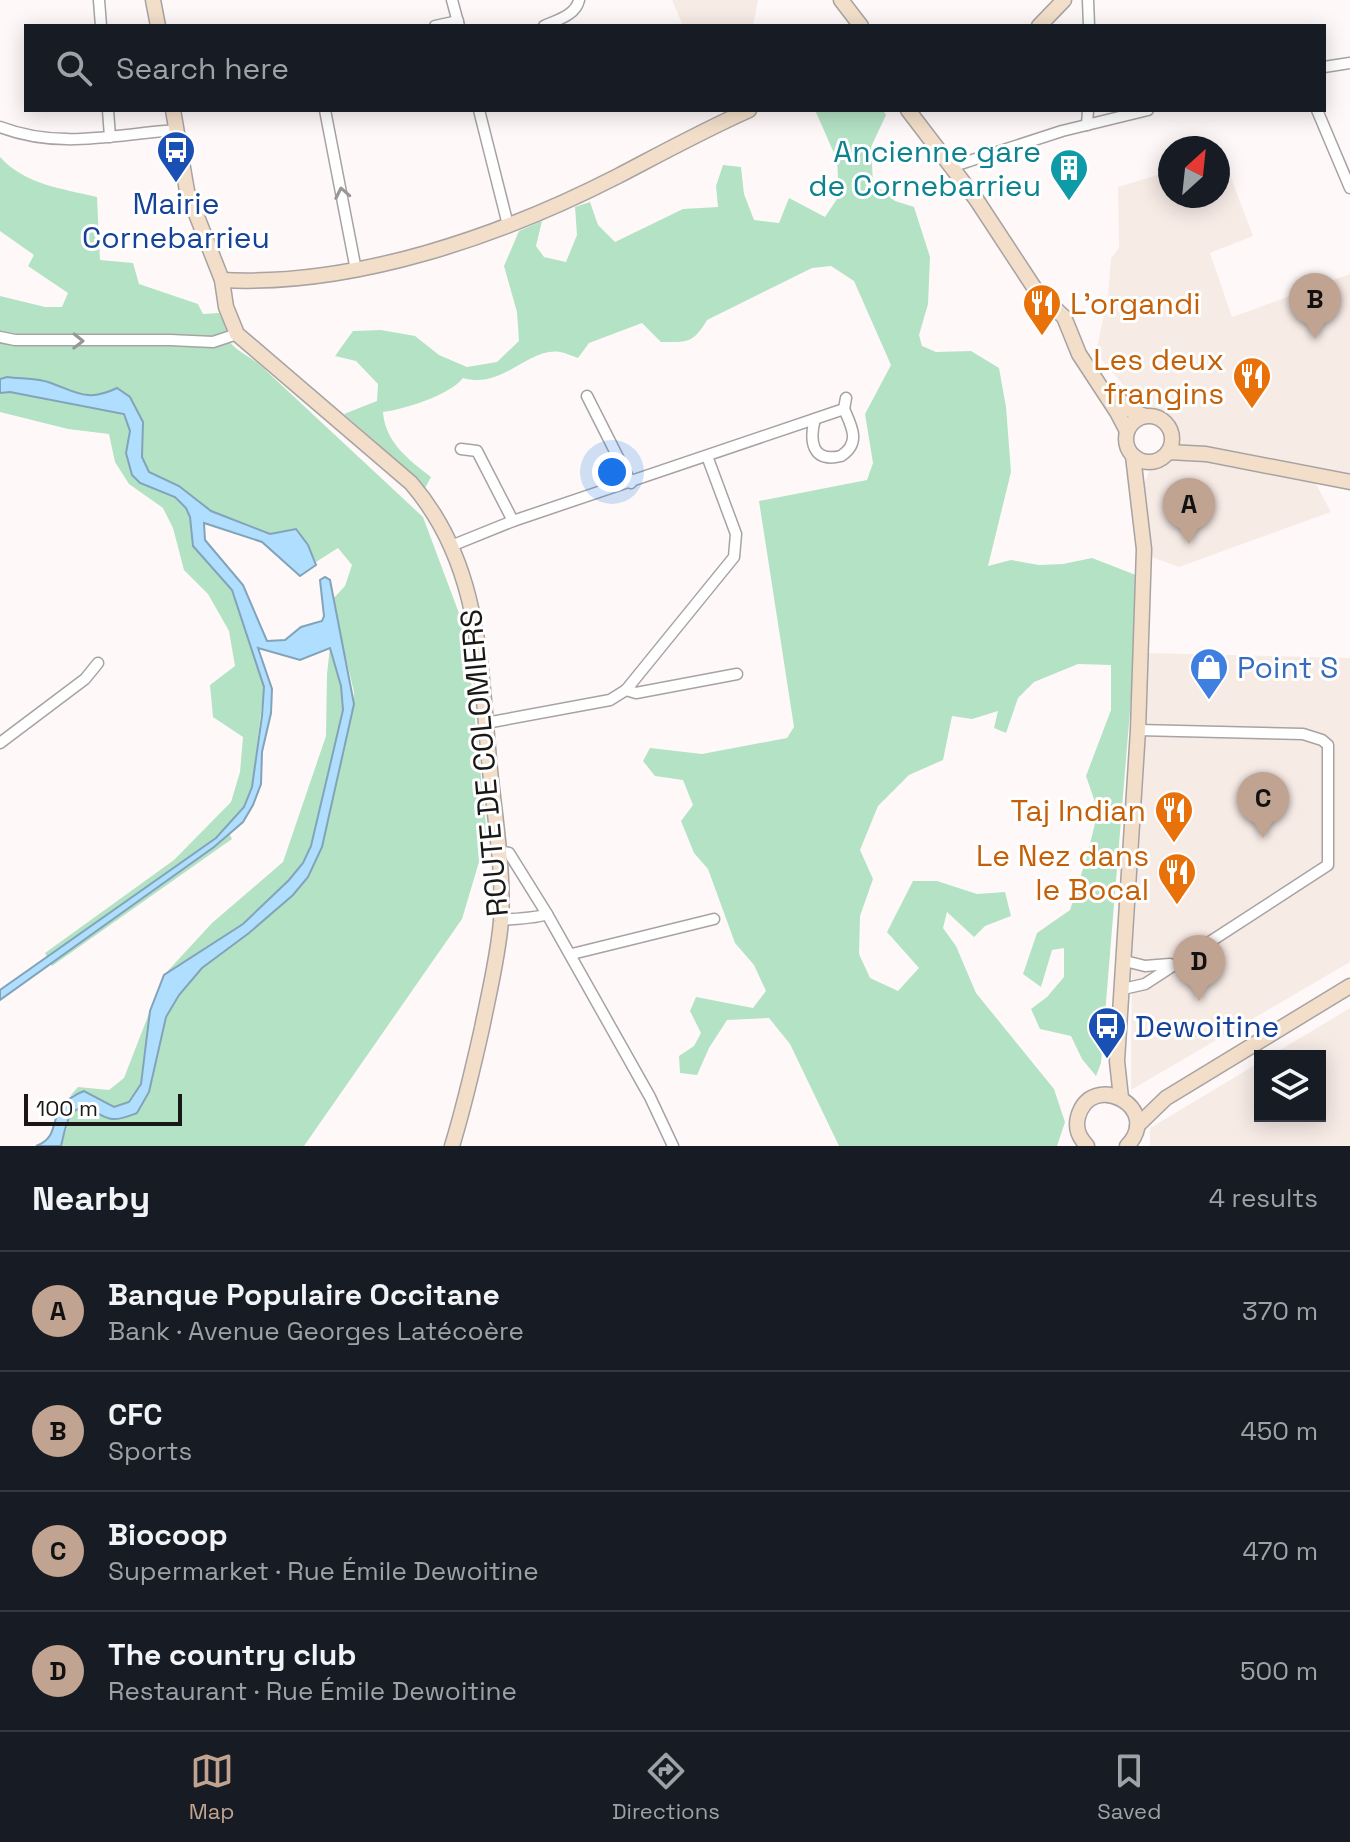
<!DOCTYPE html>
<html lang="en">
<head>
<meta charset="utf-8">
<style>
	body { margin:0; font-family:"Space Grotesk",sans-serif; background:#20242c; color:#f1f3f6 }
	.controls { position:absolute; right:24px; bottom:24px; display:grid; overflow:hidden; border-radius:0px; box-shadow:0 4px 20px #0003 }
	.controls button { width:72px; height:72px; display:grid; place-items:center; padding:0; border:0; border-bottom:2px solid #363941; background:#171b24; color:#f1f3f6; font:40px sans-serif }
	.compass { position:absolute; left:1158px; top:136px; width:72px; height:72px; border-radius:50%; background:#171b24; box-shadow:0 4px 20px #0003; rotate:27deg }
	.scale { position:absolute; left:24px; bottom:20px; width:158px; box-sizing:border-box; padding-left:8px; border:4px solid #191817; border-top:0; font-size:22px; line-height:28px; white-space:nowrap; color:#191817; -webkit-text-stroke:6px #fff; paint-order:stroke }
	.you { position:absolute; left:612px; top:472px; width:28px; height:28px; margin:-20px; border:6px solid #fff; border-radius:50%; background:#1a73e8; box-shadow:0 0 0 12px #1a73e833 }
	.badge { display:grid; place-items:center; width:52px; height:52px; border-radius:50%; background:#c0a390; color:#111; font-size:26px; font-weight:700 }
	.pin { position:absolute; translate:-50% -66px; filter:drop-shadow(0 2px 4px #0008) }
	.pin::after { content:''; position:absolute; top:42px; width:28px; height:24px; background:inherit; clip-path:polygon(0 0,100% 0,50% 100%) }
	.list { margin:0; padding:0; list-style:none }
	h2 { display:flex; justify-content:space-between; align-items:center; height:104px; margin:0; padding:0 32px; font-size:34px }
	h2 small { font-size:26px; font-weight:400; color:#9ea1a6 }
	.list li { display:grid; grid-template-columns:52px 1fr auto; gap:24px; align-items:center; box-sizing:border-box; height:120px; padding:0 32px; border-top:2px solid #363941 }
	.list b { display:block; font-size:30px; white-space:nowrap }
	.list p { margin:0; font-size:26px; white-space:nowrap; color:#9ea1a6 }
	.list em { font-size:26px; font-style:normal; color:#9ea1a6 }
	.icon { flex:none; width:44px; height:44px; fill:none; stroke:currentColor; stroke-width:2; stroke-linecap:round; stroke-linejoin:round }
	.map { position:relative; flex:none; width:1350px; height:1146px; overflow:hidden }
	.search { position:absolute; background:#171b24; box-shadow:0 4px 20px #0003; left:24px; right:24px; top:24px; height:88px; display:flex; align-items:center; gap:20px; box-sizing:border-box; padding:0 28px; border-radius:0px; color:#9ea1a6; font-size:30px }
	.sheet { height:584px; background:#171b24 }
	nav { display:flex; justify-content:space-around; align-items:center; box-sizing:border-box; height:112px; border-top:2px solid #363941; background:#171b24; font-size:22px; color:#9ea1a6 }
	nav a { display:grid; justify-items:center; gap:4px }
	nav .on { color:#c0a390 }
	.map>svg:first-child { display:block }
	.built { fill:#f7ebe6 }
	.green { fill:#b4e2c5 }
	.water { fill:#afdeff; stroke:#82a3b9; stroke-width:2 }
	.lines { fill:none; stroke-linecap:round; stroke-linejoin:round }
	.street-casing { stroke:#a7a3a2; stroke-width:13 }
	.secondary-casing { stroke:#a7a3a2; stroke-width:17 }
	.street { stroke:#fff; stroke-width:10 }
	.secondary { stroke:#f2dec9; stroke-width:14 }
	.oneway { stroke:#989797 }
	.labels { text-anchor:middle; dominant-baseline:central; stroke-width:6; stroke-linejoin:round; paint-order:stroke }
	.culture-label { font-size:30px; fill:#0d838f; stroke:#fff; text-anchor:end }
	.transit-label { font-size:30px; fill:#164399; stroke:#fff }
	.food-label { font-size:30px; fill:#c56008; stroke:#fff; text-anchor:end }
	.shop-label { font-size:30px; fill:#366cbe; stroke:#fff; text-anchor:start }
	.street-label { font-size:30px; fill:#191817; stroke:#fff }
</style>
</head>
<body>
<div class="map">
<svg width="1350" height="1146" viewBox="0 0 1350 1146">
	<rect width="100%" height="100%" fill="#fef9f8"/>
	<g class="built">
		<polygon points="672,0 758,0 753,26 683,26"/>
		<polygon points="1223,156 1253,236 1210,253 1232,317 1350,274 1350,477 1309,471 1331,512 1179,567 1149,556 1144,484 1149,471 1167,460 1176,446 1176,428 1162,414 1144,410 1129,400 1125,387 1102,360 1097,347 1108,297 1111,258 1119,248 1118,187 1170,171 1170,196 1218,196 1218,157"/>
		<polygon points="1147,653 1350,658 1350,962 1131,1090 1132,944"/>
		<polygon points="1350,1008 1350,1146 1150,1146 1150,1128 1260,1062 1260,1116 1320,1116 1320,1056 1270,1056"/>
	</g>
	<g class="green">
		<path d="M815,110H883L886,115L871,147L873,183L895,201L914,207L930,257L928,304L919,335L922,346L936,352L971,351L999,368L1006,407L1011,472L988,566L1011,560L1039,565L1063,564L1092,558L1141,577L1101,1063L1096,1076L1082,1059L1071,1036L1040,1029L1031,1009L1047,997L1064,977V948L1052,950L1041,987L1023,974L1037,933L1070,910L1087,856L1098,811L1086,776L1111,710V665L1078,664L1034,682L1018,698L1006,733L994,728L998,711L972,719L952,716L943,760L909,775L878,806L860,850L873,879L860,916L859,954L870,978L898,991L919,968L887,932L913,881H937L977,894L1005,892L1011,916L985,926L974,937L947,912L943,928L956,946L976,993L1054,1089L1065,1122L1057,1146H839L790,1044L769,1018L727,1020L709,1048L697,1075L680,1073L679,1056L694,1046L701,1033L690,1011L696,997L753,1008L766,991L754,965L735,943L708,869L694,853L681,821L693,805L683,780L655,776L643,761L650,748L702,754L787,738L794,727L759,501L867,480L873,463L865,414L891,365L854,281L831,266L812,268L707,320C693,344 687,342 661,342L642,323L589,343L578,358C572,356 566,353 560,352C528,347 503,390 463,378C450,395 405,409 383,412C385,442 409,460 431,477L424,490L418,479L344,414L377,401L378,384L356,361L335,356L353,331L381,330L415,336L439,355L467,367L497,362L519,341L517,312L504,266L519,231L542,221L536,246L544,257L566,262L577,235L575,207L590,202L598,225L615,242L683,209L718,207L716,186L723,165L741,167L744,194L754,220L779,223L789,198L825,217L839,196L837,160Z"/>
		<path d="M0,157C24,184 63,189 97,197L100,260L133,263L139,284L198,304L203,314L219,313L228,330L225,335C234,351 247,354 261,366L423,517L466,632L487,835L462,919L304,1146H61L72,1112C86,1105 97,1113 111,1119L149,1092L166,1017L179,995L202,968L249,933L293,895L322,847L354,704V692L332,600L345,586L352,565L338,548L316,562L308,545L296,529L270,534L211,511L179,486L149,472L142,457L143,422L116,388C74,410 45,370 0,379V296L45,307H62L68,293L28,266L34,255L0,231Z"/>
		<polygon points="10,392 124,414 130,431 126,453 141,483 175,497 186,508 190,517 193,546 232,590 264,688 252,787 244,807 227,829 232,839 52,966 45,953 174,860 231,802 240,772 243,737 213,717 210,685 235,666 229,631 208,594 184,570 173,528 163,508 129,484 115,462 109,434 68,429 0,412 0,393"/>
		<path d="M330,647L341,686L343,710L311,846C284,907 217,940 164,975L212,923L283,862L326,736L327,674Z"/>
		<polygon points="150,1011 141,1084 129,1102 114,1107 84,1091 70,1096 78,1087 109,1090 124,1078"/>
	</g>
	<path class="water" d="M7,377C21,379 38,378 51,383C78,393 88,402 117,388L130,397L143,422L142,457L149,472L179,486L211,511L270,534L296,529L308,545L316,565L300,576L262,542L204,523L205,540L243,585L267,641L285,640L301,627L322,621L324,616L320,580L325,577L330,580L354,704L322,847L308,877L293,895L249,933L202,968L179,995L166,1017L149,1092L137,1113C129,1116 120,1120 112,1119C103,1118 96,1111 88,1109C67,1103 65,1132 61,1146H36C66,1135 41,1108 84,1091L114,1107L129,1102L141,1084L150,1011L164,975L243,924L289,880L303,863L311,846L343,710L341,686L330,648L300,660L258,648L272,689L271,713L262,752L261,784L253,805L243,822L214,847L0,1000V990L216,838L244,807L252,787L262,716L264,687L232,590L193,546L190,517L186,508L175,497L140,483L132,475L126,453L130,431L124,414L10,392L0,393V379Z"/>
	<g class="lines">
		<g class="street-casing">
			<g id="street">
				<polyline points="99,0 101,26"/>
				<polyline points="452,0 459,26"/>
				<polyline points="1088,0 1089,26"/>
				<polyline points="435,26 458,21"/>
				<path d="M544,26C557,20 576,15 579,0"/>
				<polyline points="1324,67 1350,63"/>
				<polyline points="108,110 110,137"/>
				<polyline points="325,110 356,270"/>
				<polyline points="479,110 508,225"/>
				<polyline points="1317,110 1350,188"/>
				<polyline points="1087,125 1088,110"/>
				<path d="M0,127C61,150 115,134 177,130"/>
				<polyline points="957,165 1062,131 1148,110"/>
				<polyline points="0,337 15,340 170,340 213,342 237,334"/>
				<polyline points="587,396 631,483"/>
				<path d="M815,419C809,441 812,463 841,456C861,443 852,427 844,409"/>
				<polyline points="461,449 477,451 513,521"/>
				<polyline points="451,546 513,521 844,409 846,398"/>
				<polyline points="626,690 636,693 737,674"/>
				<polyline points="486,723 610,700 626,690 734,557 736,534 707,456"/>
				<polyline points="0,743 85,679 98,663"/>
				<path d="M498,851L509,853L547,914C539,918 512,919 501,920"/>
				<polyline points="547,914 650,1097 673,1146"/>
				<polyline points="572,954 714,919"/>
				<polyline points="1125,961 1145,966 1170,964"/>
				<polyline points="1123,989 1145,984 1328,865 1328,745 1322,740 1303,734 1138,730"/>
			</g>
		</g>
		<g class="secondary-casing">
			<g id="secondary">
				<polyline points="153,0 158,26"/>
				<polyline points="841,0 861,26"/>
				<polyline points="1039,26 1064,0"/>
				<path d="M173,110L187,191L222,280L226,307L237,334L411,483C482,565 480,668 490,770C495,819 504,871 501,921C498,957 489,993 482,1028C473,1068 464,1107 452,1146"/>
				<polyline points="908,110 976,199 1037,292 1064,317 1079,354 1117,412 1127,431"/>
				<path d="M222,280C354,287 501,236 618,176C662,153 704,130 749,110"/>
				<polyline points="1112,391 1128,409 1145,416"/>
				<circle cx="1149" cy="439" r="23"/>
				<polyline points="1168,452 1206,454 1350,482"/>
				<polyline points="1121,1098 1117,1061 1138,730 1144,549 1133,456"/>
				<polyline points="1137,1126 1166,1098 1350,986"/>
				<path d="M1087,1146C1079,1137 1075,1129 1078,1117C1091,1069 1164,1108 1127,1146"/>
			</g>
		</g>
		<use href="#street" class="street"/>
		<use href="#secondary" class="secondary"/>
	</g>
	<defs><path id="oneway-chevron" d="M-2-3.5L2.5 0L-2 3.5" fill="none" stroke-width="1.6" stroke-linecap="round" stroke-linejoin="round" transform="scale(2)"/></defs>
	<g class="oneway">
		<use href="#oneway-chevron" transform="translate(342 193) rotate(-101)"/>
		<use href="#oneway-chevron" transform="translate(78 341) rotate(1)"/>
	</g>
	<defs>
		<g id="bus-pin" transform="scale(2)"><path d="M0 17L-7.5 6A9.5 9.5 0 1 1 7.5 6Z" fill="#1a4fb4" stroke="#fff"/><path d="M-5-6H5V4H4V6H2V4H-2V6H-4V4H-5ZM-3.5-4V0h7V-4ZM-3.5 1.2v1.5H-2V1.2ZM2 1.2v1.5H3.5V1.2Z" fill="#fff"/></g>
		<g id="building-pin" transform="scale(2)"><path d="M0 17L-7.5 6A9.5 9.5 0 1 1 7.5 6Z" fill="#0f9aa8" stroke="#fff"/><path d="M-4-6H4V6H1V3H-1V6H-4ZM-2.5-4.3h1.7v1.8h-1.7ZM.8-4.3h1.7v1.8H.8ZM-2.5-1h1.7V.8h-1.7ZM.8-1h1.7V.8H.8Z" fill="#fff"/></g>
		<g id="restaurant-pin" transform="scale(2)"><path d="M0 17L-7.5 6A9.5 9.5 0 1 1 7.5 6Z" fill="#e8710a" stroke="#fff"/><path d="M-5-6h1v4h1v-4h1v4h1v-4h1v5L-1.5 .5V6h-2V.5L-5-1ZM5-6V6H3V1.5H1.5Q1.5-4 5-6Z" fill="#fff"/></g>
		<g id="shop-pin" transform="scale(2)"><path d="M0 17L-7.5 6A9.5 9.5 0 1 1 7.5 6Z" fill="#3f7fe0" stroke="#fff"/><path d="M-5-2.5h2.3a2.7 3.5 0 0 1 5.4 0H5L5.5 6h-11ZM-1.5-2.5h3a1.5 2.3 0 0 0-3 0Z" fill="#fff"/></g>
	</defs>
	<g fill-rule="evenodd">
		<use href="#bus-pin" x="176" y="150"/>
		<use href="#building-pin" x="1069" y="168"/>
		<use href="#restaurant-pin" x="1042" y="303"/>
		<use href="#restaurant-pin" x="1252" y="376"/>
		<use href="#shop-pin" x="1209" y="667"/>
		<use href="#restaurant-pin" x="1174" y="810"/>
		<use href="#restaurant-pin" x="1177" y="872"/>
		<use href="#bus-pin" x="1107" y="1026"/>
	</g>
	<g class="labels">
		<g class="culture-label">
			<text x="1041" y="151">Ancienne gare<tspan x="1041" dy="34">de Cornebarrieu</tspan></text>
		</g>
		<g class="transit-label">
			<text x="176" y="203">Mairie<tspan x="176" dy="34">Cornebarrieu</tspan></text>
			<text x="1135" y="1026" text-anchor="start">Dewoitine</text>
		</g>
		<g class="food-label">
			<text x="1070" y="303" text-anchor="start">L'organdi</text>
			<text x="1224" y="359">Les deux<tspan x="1224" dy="34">frangins</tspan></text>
			<text x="1146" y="810">Taj Indian</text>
			<text x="1149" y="855">Le Nez dans<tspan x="1149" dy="34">le Bocal</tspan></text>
		</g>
		<g class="shop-label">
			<text x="1237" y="667">Point S</text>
		</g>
		<g class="street-label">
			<text transform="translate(484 763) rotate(-95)">ROUTE DE COLOMIERS</text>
		</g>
	</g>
</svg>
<div class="controls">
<button><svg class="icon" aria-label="layers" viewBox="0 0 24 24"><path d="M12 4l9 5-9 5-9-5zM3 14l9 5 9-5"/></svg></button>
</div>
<svg class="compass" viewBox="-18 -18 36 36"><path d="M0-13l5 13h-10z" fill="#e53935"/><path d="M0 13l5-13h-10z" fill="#9ea1a6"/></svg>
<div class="scale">100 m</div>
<div class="you"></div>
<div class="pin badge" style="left:1189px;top:544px">A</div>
<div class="pin badge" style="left:1315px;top:339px">B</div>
<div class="pin badge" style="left:1263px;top:838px">C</div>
<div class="pin badge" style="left:1199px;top:1001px">D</div>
<div class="search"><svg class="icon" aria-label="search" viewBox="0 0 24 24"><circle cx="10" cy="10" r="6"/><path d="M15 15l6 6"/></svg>Search here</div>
</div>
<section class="sheet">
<h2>Nearby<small>4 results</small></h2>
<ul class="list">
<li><span class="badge">A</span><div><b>Banque Populaire Occitane</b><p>Bank · Avenue Georges Latécoère</p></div><em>370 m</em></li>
<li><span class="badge">B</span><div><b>CFC</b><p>Sports</p></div><em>450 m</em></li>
<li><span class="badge">C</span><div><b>Biocoop</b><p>Supermarket · Rue Émile Dewoitine</p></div><em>470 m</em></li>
<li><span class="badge">D</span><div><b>The country club</b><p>Restaurant · Rue Émile Dewoitine</p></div><em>500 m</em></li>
</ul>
</section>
<nav>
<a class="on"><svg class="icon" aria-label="map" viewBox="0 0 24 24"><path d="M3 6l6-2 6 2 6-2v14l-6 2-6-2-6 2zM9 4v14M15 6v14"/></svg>Map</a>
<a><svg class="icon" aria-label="directions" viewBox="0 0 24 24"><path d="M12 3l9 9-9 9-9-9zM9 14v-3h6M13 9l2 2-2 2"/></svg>Directions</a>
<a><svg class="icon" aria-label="saved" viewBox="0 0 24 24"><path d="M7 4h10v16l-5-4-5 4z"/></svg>Saved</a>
</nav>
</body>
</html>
